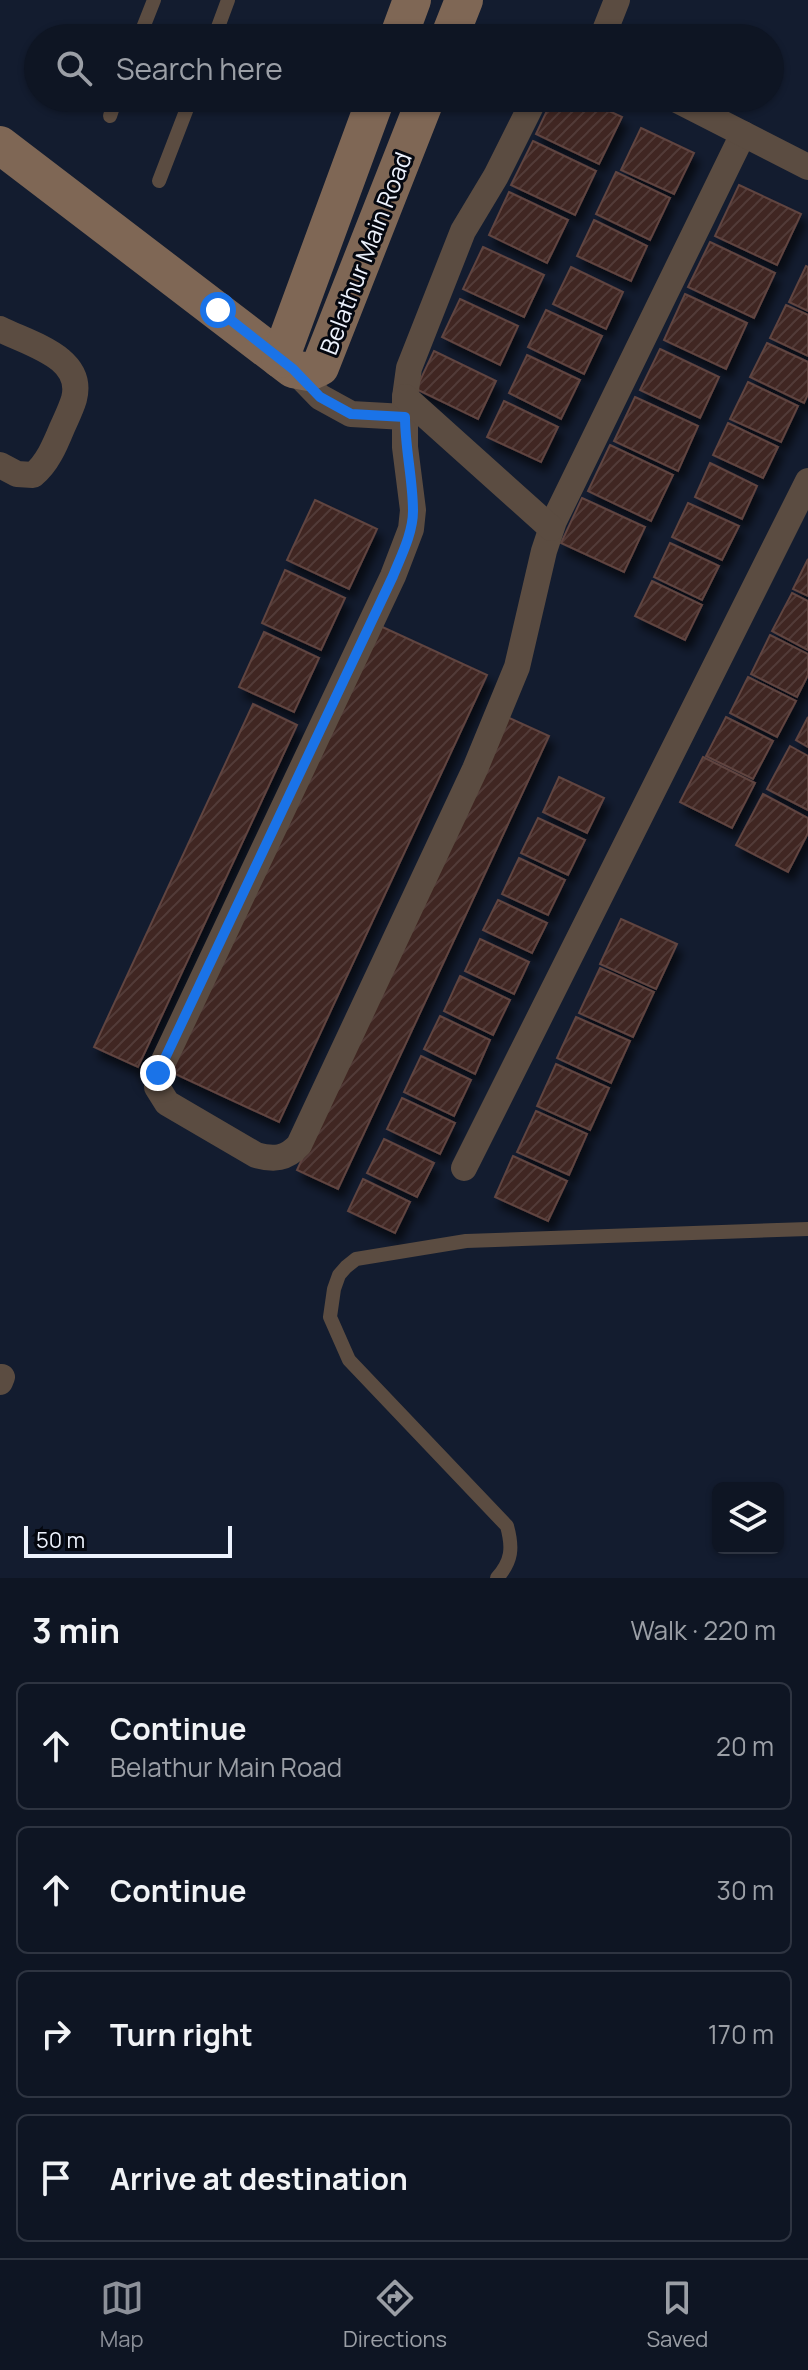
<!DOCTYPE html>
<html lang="en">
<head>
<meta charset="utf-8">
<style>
	body { margin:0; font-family:Manrope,sans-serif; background:#1c2230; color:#f1f3f6 }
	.controls { position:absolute; right:24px; bottom:24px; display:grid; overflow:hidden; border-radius:12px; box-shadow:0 2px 6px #0004 }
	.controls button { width:72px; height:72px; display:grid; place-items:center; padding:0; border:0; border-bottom:2px solid #2e3441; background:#0e1523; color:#f1f3f6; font:40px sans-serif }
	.scale { position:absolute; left:24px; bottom:20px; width:208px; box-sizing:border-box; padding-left:8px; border:4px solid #edf2fd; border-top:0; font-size:22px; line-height:28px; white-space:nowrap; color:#edf2fd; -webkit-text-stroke:6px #04070f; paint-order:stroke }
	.stop { position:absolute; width:24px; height:24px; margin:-18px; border:6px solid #1a73e8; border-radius:50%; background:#fff }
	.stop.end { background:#1a73e8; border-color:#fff; box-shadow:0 2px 8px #0008 }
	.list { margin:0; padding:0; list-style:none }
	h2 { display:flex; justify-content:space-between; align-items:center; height:104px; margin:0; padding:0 32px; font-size:34px }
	h2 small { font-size:26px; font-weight:400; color:#9b9fa6 }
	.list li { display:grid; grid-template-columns:52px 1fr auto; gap:24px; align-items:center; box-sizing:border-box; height:128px; margin:0 16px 16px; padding:0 16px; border:2px solid #2e3441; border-radius:12px }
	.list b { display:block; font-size:30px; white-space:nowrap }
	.list p { margin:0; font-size:26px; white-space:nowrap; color:#9b9fa6 }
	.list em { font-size:26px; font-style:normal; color:#9b9fa6 }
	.icon { flex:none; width:44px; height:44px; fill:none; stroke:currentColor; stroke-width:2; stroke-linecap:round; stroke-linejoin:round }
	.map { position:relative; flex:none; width:808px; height:1578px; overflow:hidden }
	.search { position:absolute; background:#0e1523; box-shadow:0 2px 6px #0004; left:24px; right:24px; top:24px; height:88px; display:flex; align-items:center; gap:20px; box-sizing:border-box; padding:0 28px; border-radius:44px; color:#9b9fa6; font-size:30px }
	.sheet { height:680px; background:#0e1523 }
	nav { display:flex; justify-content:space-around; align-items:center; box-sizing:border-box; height:112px; border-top:2px solid #2e3441; background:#0e1523; font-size:22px; color:#9b9fa6 }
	nav a { display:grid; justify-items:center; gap:4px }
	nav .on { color:#8c9099 }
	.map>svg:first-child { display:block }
	.building { fill:url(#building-hatch); stroke:#604440; stroke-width:2; filter:url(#shadow) }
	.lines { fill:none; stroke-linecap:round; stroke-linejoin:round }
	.lane { stroke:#5b4c41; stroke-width:14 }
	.street { stroke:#5b4c41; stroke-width:26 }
	.secondary { stroke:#7f6755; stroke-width:38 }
	.route { stroke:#1a73e8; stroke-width:10 }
	.labels { text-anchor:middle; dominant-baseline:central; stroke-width:6; stroke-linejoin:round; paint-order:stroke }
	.street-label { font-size:24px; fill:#edf2fd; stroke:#04070f }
</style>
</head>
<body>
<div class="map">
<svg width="808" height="1578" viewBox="0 0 808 1578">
	<defs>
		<pattern id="building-hatch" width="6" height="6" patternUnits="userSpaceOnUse" patternTransform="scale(2)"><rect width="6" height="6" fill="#3f2622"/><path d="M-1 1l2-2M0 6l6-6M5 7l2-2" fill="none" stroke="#523b38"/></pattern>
		<filter id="shadow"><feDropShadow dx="5" dy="9" stdDeviation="4" flood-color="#0009"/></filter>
	</defs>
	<rect width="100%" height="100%" fill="#131c2f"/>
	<g class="building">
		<polygon points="553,98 581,98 622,117 599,164 536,134"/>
		<polygon points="641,128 694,153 674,194 621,170"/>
		<polygon points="533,141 596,171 575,215 511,185"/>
		<polygon points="616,172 670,198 650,240 596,214"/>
		<polygon points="739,185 801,214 777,265 715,236"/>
		<polygon points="509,192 568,220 547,263 489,235"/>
		<polygon points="594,220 647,246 631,281 577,256"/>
		<polygon points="710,242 775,273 754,318 688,287"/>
		<polygon points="483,247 544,275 524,317 463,289"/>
		<polygon points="806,266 808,267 808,311 789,302"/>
		<polygon points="571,267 623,292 606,329 553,304"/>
		<polygon points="685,294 747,323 726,369 664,340"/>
		<polygon points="460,299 518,326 500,365 442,337"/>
		<polygon points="786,305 808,315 808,356 770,338"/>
		<polygon points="546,310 602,336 584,374 528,347"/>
		<polygon points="767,343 808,362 808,394 804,403 750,377"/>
		<polygon points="660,349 719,377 700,418 640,390"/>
		<polygon points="434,351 496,381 478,419 416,389"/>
		<polygon points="527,355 580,380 561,419 509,393"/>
		<polygon points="748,382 798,406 781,442 730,419"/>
		<polygon points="635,397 698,426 678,471 614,441"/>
		<polygon points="504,401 558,427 541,462 487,437"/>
		<polygon points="728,423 778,447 763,478 713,455"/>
		<polygon points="610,445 673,475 651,521 588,491"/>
		<polygon points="710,463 757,486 742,519 695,497"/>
		<polygon points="582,498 645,527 624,572 561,543"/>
		<polygon points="315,500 377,529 349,589 287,560"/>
		<polygon points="688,503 739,526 722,560 672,537"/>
		<polygon points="670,543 719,566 702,600 654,577"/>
		<polygon points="808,559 808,596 793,589"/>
		<polygon points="285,570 345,598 321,650 262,623"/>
		<polygon points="652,581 702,605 685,640 635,616"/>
		<polygon points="792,593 808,601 808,650 772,631"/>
		<polygon points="378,625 487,675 279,1122 171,1072"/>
		<polygon points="264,632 319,658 294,712 239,687"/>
		<polygon points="770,635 808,654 808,675 797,697 751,674"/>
		<polygon points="748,677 796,701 777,737 730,713"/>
		<polygon points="253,704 297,725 138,1067 94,1047"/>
		<polygon points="507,717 549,736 338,1189 297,1170"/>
		<polygon points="726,717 773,741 753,779 706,756"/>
		<polygon points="808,717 808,747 796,740"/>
		<polygon points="790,746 808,756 808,810 767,789"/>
		<polygon points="703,757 755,783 732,828 680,802"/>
		<polygon points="559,777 604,798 587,833 543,812"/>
		<polygon points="763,794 808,818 808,833 788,872 736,845"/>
		<polygon points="538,818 585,840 568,875 521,853"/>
		<polygon points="519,858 565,880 548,915 502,894"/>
		<polygon points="498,900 547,923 532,953 483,930"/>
		<polygon points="621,919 677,944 656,989 600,964"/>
		<polygon points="480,939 529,962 514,994 465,971"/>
		<polygon points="600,968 654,992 633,1037 579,1013"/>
		<polygon points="460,976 510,1000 493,1035 444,1011"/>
		<polygon points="440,1016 490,1040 475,1074 424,1049"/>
		<polygon points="576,1017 630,1041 611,1083 557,1058"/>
		<polygon points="421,1056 471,1080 454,1116 404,1092"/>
		<polygon points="556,1064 609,1088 590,1130 537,1106"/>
		<polygon points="402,1098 455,1123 440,1154 387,1129"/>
		<polygon points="536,1111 587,1134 569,1175 517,1152"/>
		<polygon points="384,1139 434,1163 417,1197 367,1173"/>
		<polygon points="513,1156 567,1181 548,1221 495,1197"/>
		<polygon points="363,1179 410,1202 395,1233 348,1211"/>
	</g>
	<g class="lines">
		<g class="lane">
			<polyline points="139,38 154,0"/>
			<polyline points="214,38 228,0"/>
			<polyline points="110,116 116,98"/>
			<polyline points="159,181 191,98"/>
			<path d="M497,1578C512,1561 513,1548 507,1526L349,1360L330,1317L334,1289L339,1275L346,1267L356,1259L466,1241L808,1229"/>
		</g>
		<g class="street">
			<polyline points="602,38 617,0"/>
			<path d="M535,98L496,176L463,231L409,368L405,397V447L413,510L411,529L393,576L158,1073L157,1087L167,1103L256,1155C274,1160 286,1159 299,1145L475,769L517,667L544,551L554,521L743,134"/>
			<polyline points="673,98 808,167"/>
			<path d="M0,329C29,344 85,357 74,399C71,409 66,419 62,428C55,445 47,464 33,475L17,474L0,465"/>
			<polyline points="293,369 320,397 351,414 405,417"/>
			<polyline points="405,397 551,528"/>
			<polyline points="464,1168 808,481"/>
			<polyline points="0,1382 2,1377"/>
		</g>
		<g class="secondary">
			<polyline points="398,38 412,0"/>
			<polyline points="449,38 464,0"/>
			<polyline points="0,145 293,369 309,372 320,367 426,98"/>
			<polyline points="280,359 376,98"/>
		</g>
	</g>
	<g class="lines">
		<path class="route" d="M158,1073L393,576C401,556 413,533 413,511C413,480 405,448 405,417L351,414L320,397L293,369L218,310"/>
	</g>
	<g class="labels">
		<g class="street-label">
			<text transform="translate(365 253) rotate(-69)">Belathur Main Road</text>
		</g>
	</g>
</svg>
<div class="controls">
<button><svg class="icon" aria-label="layers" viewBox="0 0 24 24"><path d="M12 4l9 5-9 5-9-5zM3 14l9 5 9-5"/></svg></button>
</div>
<div class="scale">50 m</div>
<div class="stop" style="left:218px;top:310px"></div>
<div class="stop end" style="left:158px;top:1073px"></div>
<div class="search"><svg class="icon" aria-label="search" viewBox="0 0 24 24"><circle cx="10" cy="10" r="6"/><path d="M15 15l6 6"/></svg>Search here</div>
</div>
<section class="sheet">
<h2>3 min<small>Walk · 220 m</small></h2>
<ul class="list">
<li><svg class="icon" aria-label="ahead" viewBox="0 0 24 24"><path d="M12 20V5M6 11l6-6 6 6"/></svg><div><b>Continue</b><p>Belathur Main Road</p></div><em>20 m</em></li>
<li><svg class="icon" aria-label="ahead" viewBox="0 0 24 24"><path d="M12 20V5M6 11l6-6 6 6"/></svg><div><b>Continue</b></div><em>30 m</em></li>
<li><svg class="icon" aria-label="right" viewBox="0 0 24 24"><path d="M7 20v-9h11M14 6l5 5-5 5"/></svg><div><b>Turn right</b></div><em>170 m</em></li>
<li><svg class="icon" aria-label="arrive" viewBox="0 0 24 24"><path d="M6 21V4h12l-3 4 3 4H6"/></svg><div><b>Arrive at destination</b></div></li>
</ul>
</section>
<nav>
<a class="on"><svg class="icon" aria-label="map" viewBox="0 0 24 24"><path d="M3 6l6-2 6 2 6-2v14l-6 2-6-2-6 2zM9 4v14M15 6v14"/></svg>Map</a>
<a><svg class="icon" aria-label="directions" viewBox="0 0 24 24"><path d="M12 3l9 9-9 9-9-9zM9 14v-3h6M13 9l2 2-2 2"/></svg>Directions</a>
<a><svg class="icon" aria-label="saved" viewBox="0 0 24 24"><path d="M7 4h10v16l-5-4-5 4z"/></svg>Saved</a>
</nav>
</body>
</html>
